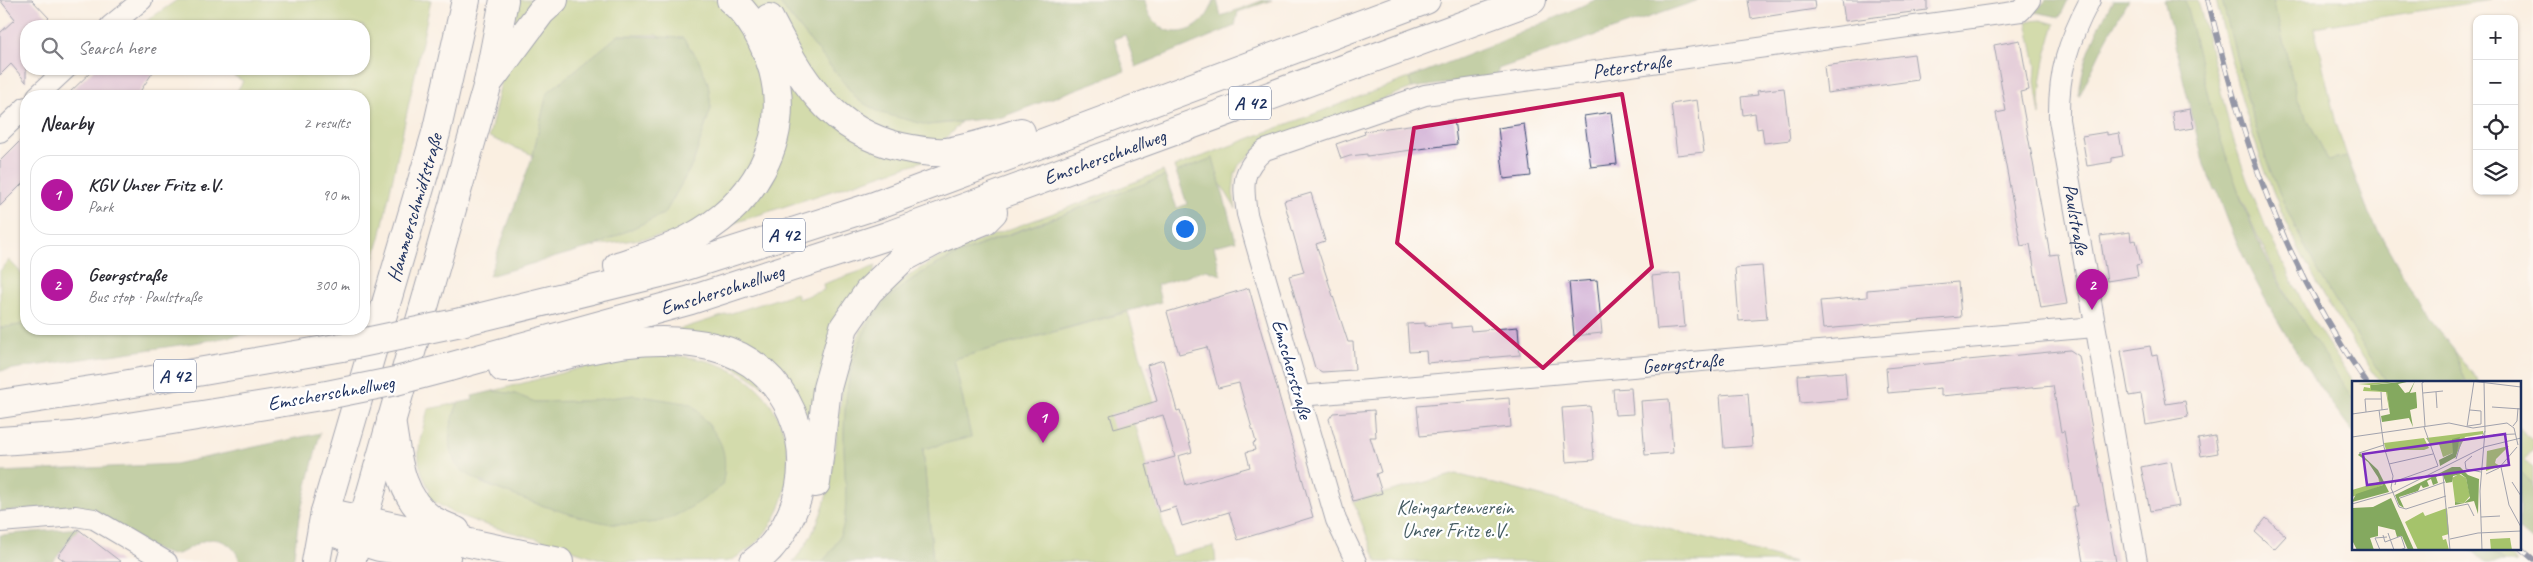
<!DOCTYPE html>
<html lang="en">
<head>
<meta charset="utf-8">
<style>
	body { margin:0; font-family:Caveat,sans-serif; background:#f7f7f7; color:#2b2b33 }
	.controls { position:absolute; right:15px; top:15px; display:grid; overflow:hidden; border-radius:10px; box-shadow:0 1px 4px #0004 }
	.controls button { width:45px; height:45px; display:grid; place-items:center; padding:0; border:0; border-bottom:1px solid #e1e1e2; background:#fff; color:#2b2b33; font:25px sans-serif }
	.you { position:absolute; left:1184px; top:228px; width:18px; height:18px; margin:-12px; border:4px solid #fff; border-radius:50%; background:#1a73e8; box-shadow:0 0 0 8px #1a73e833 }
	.badge { display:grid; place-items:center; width:32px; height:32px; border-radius:50%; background:#b5179e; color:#fff; font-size:16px; font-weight:700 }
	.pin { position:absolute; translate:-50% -41px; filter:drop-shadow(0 1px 2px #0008) }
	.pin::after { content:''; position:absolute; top:26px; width:18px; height:15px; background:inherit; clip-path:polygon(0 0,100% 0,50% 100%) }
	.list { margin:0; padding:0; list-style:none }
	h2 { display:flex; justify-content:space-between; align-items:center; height:65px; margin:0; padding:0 20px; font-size:21px }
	h2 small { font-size:16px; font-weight:400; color:#7c7c81 }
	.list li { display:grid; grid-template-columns:32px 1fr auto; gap:15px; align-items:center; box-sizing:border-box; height:80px; margin:0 10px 10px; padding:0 10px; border:1px solid #e1e1e2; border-radius:20px }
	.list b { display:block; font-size:19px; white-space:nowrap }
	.list p { margin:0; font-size:16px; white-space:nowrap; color:#7c7c81 }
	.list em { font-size:16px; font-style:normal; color:#7c7c81 }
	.icon { flex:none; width:28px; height:28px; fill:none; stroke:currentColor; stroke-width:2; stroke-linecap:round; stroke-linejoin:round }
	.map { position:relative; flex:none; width:2533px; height:562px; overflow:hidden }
	.search { position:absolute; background:#fff; box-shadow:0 1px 4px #0004; left:20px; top:20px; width:350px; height:55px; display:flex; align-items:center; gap:12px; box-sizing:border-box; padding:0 18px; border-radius:20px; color:#7c7c81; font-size:19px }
	.panel { position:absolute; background:#fff; box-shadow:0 1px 4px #0004; left:20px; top:90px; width:350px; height:245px; border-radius:20px }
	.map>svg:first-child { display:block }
	.green { fill:#a5c36b; stroke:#607964 }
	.forest { fill:#84a95f; stroke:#506c5e }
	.building { fill:#cda9d0 }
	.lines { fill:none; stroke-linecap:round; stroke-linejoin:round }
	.minor-casing { stroke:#3c4c72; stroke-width:22 }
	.secondary-casing { stroke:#3c4c72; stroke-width:30 }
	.motorway-casing { stroke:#3c4c72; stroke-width:30 }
	.minor { stroke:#fff; stroke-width:20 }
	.secondary { stroke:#fff; stroke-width:28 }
	.motorway { stroke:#fff; stroke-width:28 }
	.rail-casing { stroke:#1b2f5e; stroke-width:5.5 }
	.rail { stroke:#fff; stroke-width:4; stroke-dasharray:11; stroke-linecap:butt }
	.motorway-bridge-casing { stroke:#3c4c72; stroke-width:30; stroke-linecap:butt }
	.motorway-bridge { stroke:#fff; stroke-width:28 }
	.marked { fill:none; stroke:#c2185b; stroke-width:4; stroke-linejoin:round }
	.labels { text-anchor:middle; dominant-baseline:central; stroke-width:4.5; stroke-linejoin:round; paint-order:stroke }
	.shield { fill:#fff; stroke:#5f6d8e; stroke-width:1 }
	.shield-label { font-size:19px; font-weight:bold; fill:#1b2f5e }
	.street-label { font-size:20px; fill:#1b2f5e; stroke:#fff }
	.park-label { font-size:20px; fill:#445b62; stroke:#fff }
	.inset-road { fill:none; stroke:#a1a2ad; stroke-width:1 }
	.view { fill:#7b2cbf; fill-opacity:0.15; stroke:#7b2cbf; stroke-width:2.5 }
	.inset-edge { fill:none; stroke:#1b2f5e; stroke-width:2.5 }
</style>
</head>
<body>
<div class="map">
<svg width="2533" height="562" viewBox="0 0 2533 562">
	<rect width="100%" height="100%" fill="#fff"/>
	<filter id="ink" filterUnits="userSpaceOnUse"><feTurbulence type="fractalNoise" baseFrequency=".02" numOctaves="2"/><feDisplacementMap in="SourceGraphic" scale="10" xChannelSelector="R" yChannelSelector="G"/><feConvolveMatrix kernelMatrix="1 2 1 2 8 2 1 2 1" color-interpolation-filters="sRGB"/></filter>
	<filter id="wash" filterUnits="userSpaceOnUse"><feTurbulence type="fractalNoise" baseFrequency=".0096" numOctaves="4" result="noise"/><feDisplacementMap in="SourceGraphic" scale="20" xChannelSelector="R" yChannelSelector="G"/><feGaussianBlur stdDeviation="1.12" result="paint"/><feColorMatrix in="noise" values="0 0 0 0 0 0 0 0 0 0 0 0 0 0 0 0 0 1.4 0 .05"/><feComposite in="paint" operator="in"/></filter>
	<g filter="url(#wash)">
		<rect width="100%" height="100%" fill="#faefe1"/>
		<g class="green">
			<polygon points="177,0 431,0 380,238 364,291 364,96 234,96 243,81 222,69 364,69 364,26 139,26"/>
			<polygon points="519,0 777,0 858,100 927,125 961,122 926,160 725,226 595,246 665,213 693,163 711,108 708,83 657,35 619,35 547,93 533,155 489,137"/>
			<path d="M2185,0H2198L2231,132L2247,180L2267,230L2308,313L2353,382V400C2290,312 2245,222 2213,118C2201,80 2194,39 2185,0Z"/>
			<path d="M2216,0H2222C2237,57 2250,117 2271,172C2300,247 2343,315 2387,382H2380C2342,328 2308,272 2281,211C2252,143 2233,71 2216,0Z"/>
			<polygon points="2273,0 2491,0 2314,27 2336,123 2347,156 2328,160 2297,98"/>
			<path d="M2041,20L2055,24C2045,55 2039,83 2040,115L2035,82L2036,66L2027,21Z"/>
			<polygon points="1409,78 1412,88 1262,144 1239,165 1235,174 1233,193 1236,209 1220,183 1213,158 1176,172 1174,167"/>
			<path d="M1163,171L1165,176C1117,194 1070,212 1022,229C901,273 844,302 844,443C844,465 848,502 844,523C841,537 832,552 822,562H793C834,513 833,457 841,398C858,279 932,257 1032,221C1076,205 1119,188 1163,171Z"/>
			<polygon points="9,260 26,278 26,324 0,328 0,271"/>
			<polygon points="876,266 812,448 800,410 677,330 796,293 798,299 824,290 823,284"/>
			<polygon points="1128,312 1154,402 1131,409 1172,556 1214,546 1216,562 933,562 923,449 971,437 954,359"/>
			<polygon points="2454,350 2479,382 2466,382"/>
			<path d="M652,355C689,355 726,360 755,386C808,434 796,531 729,561C723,562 628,562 616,562C594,559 572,549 551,543C508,530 460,523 425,495L430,490C411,459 420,441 428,409L458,403L451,422L481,483L544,506L614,524L657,522L584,401L535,402L515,394L493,391L599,363Z"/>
			<polygon points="2519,428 2533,440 2533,450 2524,460 2533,468 2533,484 2519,470"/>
			<polygon points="1456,474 1795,562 1377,562 1353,501"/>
			<polygon points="2488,548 2501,548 2517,562 2504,562"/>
		</g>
		<g class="forest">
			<path d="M777,0H1145C1150,40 1200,45 1214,0H1217L1221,16L1264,0H1272L1238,12L1235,26L1136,67L1125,35L1114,39L1125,71L1002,117L927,125L881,113L858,100Z"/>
			<polygon points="1595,0 1699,0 1498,69 1498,77 1412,88 1409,78 1493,45"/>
			<polygon points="2046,0 2068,0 2060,17 2035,12"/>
			<path d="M2113,0H2128L2104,44L2079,97C2082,61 2096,32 2113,0Z"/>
			<path d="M2164,0H2185L2213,117L2243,205L2263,252L2284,292L2353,400V432C2300,364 2242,270 2217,190H2215L2204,165Z"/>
			<path d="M2222,0H2273L2297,98L2328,160L2347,156L2369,214L2424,312L2454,350L2466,382H2387C2343,315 2300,247 2271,172C2250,117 2237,57 2222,0Z"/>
			<polygon points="619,35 683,38 698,59 708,83 711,108 693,163 665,213 595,246 489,276 533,155 547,93"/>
			<path d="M1213,158L1236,241L1214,246L1221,275L1206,270L1157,285L1161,302L954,359L971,437L923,449L933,562H822C832,552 841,537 844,523C848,502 844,465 844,443C844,302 901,273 1022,230C1070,212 1117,194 1165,176L1177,208L1187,204L1176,172Z"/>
			<polygon points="26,324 26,329 276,329 194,343 0,371 0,328"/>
			<path d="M493,391L515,394L535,402L584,401L634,395L692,404C716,435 731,444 722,486C706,498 676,519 656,522C643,524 627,525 614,524C588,522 468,485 456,464C444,444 451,423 458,403L473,400L472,396Z"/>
			<path d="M320,433L299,518L293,562H240C236,546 220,535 203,541C190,546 185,554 171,555L43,508L0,512V472L175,464Z"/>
			<polygon points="2519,470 2533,484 2533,541 2519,529"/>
			<polygon points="79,528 53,562 0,562 0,535"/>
			<polygon points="2461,548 2488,548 2504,562 2485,562 2474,552"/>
		</g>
		<g id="blocks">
			<g class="building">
				<polygon points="0,0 32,0 49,18 40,26 26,26 26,82 11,64 0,75 0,33 15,19"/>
				<polygon points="1748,0 1814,0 1815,9 1751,19"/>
				<polygon points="1842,0 1927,0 1927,10 1845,21"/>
				<polygon points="2020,40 2029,90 2020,92 2050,255 2058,254 2067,304 2041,308 2030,244 2021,246 1996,113 2006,111 1994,45"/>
				<polygon points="1914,54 1918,80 1827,93 1824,66"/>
				<polygon points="94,69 155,69 137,96 66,96"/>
				<polygon points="1784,88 1790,140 1764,143 1762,128 1757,129 1755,113 1743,115 1741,97 1758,95 1757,91"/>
				<polygon points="1697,100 1704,152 1677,155 1671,104"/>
				<polygon points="2190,109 2194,128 2175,131 2172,112"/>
				<polygon points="1611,112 1617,164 1591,167 1584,116"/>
				<polygon points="1454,119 1457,144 1367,156 1367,154 1350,156 1341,159 1336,144 1365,134 1364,131"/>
				<polygon points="1524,124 1531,176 1504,179 1498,128"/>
				<polygon points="2107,132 2107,135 2119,133 2123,156 2112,158 2112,162 2087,166 2082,136"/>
				<polygon points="26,135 26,180 0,206 0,161"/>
				<polygon points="1311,193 1325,241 1316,244 1348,342 1353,342 1355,370 1322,372 1315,368 1289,276 1304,272 1284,201"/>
				<polygon points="2130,232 2131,241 2136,240 2141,264 2136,265 2138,276 2107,281 2100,236"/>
				<polygon points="1762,266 1767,319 1739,321 1735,268"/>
				<polygon points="1680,273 1685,327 1657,329 1652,276"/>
				<polygon points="1597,280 1602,333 1574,336 1569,282"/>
				<polygon points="1958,282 1961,317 1823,329 1820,301 1867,297 1867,290"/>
				<polygon points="1249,288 1313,517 1238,540 1229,512 1182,526 1176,507 1159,512 1146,465 1175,457 1163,415 1114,429 1110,415 1157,401 1147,365 1163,360 1177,411 1180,410 1192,452 1178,456 1186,485 1250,467 1246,452 1255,450 1253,443 1256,442 1239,383 1218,388 1207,347 1179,354 1167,312"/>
				<polygon points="1425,323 1425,326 1451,323 1451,328 1470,326 1471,331 1518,327 1520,355 1427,363 1426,351 1409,352 1407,324"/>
				<polygon points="2150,346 2152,356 2157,355 2166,404 2185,401 2188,417 2146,425 2141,394 2129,396 2121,351"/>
				<polygon points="2070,350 2079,356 2116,562 2083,562 2073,506 2077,506 2064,431 2061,432 2053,386 1941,396 1941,388 1888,393 1886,368"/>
				<polygon points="1845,372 1847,399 1800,403 1798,375"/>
				<polygon points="1631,388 1633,414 1615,415 1613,389"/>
				<polygon points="1748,393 1752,446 1724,448 1720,395"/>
				<polygon points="1509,398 1511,427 1420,436 1417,406"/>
				<polygon points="1669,399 1673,453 1645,455 1641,401"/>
				<polygon points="1590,406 1594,460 1566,462 1562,408"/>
				<polygon points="1374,410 1376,437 1370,437 1381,472 1376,474 1382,493 1353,501 1329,419 1333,413"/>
				<polygon points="2215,436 2218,453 2201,456 2198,439"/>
				<polygon points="2171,461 2179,506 2150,511 2141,467"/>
				<polygon points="2266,518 2286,536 2274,549 2255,532"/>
				<polygon points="78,529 121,562 66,562 58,556"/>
			</g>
		</g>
	</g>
	<g filter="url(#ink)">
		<use href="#blocks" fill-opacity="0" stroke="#3c4c72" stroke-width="1"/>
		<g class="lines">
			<g class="minor-casing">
				<g id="minor">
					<path id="s1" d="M2090,0C2068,42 2058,72 2059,120L2137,562"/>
					<polyline points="110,26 142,0"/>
					<polyline points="37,96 66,69"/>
					<polyline points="0,132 26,107"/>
					<path id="s2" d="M1300,396L2095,327"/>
					<polyline points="0,522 75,516 94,519 167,562"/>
					<path id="s3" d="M1356,562L1336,520L1247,214C1243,186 1240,170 1265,150L1425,95L2021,11L2030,0"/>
				</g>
			</g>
			<g class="secondary-casing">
				<g id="secondary">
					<path id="s4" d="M316,562L325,512L436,133L466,0"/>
					<polyline points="351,562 488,83 504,0"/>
				</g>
			</g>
			<g class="motorway-casing">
				<g id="motorway">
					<path d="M769,18C800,78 830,131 901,147C915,150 932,153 946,152C972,148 996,140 1021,132"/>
					<polyline points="488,83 541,12 554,0"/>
					<path d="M618,266C642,258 666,251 689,239C752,206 792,142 773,70C765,44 753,18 731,0"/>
					<polyline points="461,322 677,269 874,206 1426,0"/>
					<path id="s5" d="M449,367L691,300L887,236L1532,0"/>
					<path d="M503,368H513C579,352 646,330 714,347C789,365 821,448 791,515C783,533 770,551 754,562"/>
					<polyline points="0,404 111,387 342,347"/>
					<path d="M391,420C397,455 399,497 431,519C439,524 448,527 456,531"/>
					<polyline points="0,441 72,436 327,395"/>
					<polyline points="816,483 827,388 844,327 869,291 903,258 941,238 985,220 993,212"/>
					<polyline points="325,512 559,562"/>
					<polyline points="322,529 379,547 446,557"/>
				</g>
			</g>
			<use href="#minor" class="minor"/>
			<use href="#secondary" class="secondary"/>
			<use href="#motorway" class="motorway"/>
			<g class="rail-casing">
				<g id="rail">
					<path d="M2208,0C2243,143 2281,260 2366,382"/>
					<polyline points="2519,547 2533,559"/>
				</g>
			</g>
			<use href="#rail" class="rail"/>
			<g class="motorway-bridge-casing">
				<g id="motorway-bridge">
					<polyline points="342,347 461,322"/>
					<polyline points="327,395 396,381 449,367"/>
				</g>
			</g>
			<use href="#motorway-bridge" class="motorway-bridge"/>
		</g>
	</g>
	<path d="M0 0H2533V562H0ZM1622,94L1652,267L1543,368L1397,243L1414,128Z" fill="#faefe1" fill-opacity=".55" fill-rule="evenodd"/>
	<path class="marked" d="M1622,94L1652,267L1543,368L1397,243L1414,128Z"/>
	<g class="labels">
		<g class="shield">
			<rect x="1229" y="86.5" width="42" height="33" rx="4"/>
			<rect x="763" y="218.5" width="42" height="33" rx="4"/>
			<rect x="154" y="359.5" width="42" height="33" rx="4"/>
		</g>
		<g class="shield-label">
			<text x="1250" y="103">A 42</text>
			<text x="784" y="235">A 42</text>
			<text x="175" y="376">A 42</text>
		</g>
		<g class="street-label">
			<text stroke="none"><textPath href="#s3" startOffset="814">Peterstraße</textPath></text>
			<text stroke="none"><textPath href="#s5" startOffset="689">Emscherschnellweg</textPath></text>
			<text stroke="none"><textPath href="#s4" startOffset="368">Hammerschmidtstraße</textPath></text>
			<text stroke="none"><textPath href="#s1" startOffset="226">Paulstraße</textPath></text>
			<text stroke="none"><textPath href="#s5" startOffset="284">Emscherschnellweg</textPath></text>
			<text stroke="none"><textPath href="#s2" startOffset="384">Georgstraße</textPath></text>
			<text transform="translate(1292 369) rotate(74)">Emscherstraße</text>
			<text transform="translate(331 393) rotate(-10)">Emscherschnellweg</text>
		</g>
		<g class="park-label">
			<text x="1455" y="507">Kleingartenverein<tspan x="1455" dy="23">Unser Fritz e.V.</tspan></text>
		</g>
	</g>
	<g transform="translate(2352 381)">
		<rect width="169" height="169" fill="#faefe1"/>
		<path d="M51,0L19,4V9L35,10L38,34L34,11L11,10L12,6L18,7V4L6,3ZM131,50V53L113,56L102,78L91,84L102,78L108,57L101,72L91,76L87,63H78L74,57ZM72,57L77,67L72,69H34L32,62ZM157,65L144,78L143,82L148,85L134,90L135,70ZM107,93L114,97L118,115L112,122L103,121L100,97ZM26,94L31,104L0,116V109L27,101ZM95,127L97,153L90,155L91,159L94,158L97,169H66L53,141L71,131L73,135ZM158,157L160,169H139L138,158Z" fill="#a5c36b"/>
		<path d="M59,0L46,3L53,12L57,11L63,0L58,12L64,11L65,24V27L58,29L61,46L57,37L30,41L29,35L38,33L35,11L19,9V4ZM108,56L104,76L88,85L87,79L101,72L100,58ZM8,72L26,89L37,111L0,121L4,113L31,104L16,81L6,74ZM100,86H108L116,94L127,98L126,133L122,120L103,124V121L112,122L118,117L114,97L109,93L101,95L100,101L94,102L90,92L84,96L86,102L81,104L79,98L75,100L77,105L71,107L69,104L66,110L47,116L52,127L47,124L43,114ZM39,117L62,169H56L50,155L45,156L43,149L26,145V155L18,157L22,169H5L0,159V127L21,126Z" fill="#84a95f"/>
		<path class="inset-road" d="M119,0L169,6M29,11L30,29M84,11L85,27M71,12L91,10M140,26L169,28M27,29L32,66L41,95L39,107L47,126L54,128L94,115M14,31L13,18H29M0,33L36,28M73,45L70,2L73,0M116,45L129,43V30L118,29M161,45L165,40L166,27M115,46L122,0M141,54L163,53M0,56L97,42L121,47L155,42L162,47L166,64M7,72L32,64M120,75L113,81L114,88L129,91M104,78L110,58L130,56L133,50M37,83L81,73M149,86L157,124L169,146M134,93L147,87L165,66M91,94L98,169M160,101L169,115M43,104L44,100L86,85L72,46M48,117L93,101M0,123L42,111L132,66L169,57M96,127L116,123L122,135M129,136L148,135M36,152L42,169M31,154L33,161L49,155L53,167L48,169M98,158L126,152L169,150M28,169L23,157L35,156M130,169L128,110L133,50L132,0"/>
		<path class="view" d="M153,53L157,84L15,104L11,73Z"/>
		<rect width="169" height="169" class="inset-edge"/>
	</g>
</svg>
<div class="controls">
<button>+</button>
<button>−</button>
<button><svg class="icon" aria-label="locate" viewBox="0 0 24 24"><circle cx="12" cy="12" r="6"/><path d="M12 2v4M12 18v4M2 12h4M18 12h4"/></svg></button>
<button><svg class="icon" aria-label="layers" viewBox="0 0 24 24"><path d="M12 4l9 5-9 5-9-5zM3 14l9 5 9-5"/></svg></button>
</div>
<div class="you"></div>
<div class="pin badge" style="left:1043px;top:443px">1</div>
<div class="pin badge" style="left:2092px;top:310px">2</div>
<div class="search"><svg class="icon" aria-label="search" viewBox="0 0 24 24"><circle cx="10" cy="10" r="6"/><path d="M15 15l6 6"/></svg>Search here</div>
<section class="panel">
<h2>Nearby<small>2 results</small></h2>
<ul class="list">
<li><span class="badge">1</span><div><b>KGV Unser Fritz e.V.</b><p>Park</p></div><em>90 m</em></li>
<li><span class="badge">2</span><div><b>Georgstraße</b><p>Bus stop · Paulstraße</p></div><em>300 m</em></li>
</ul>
</section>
</div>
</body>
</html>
